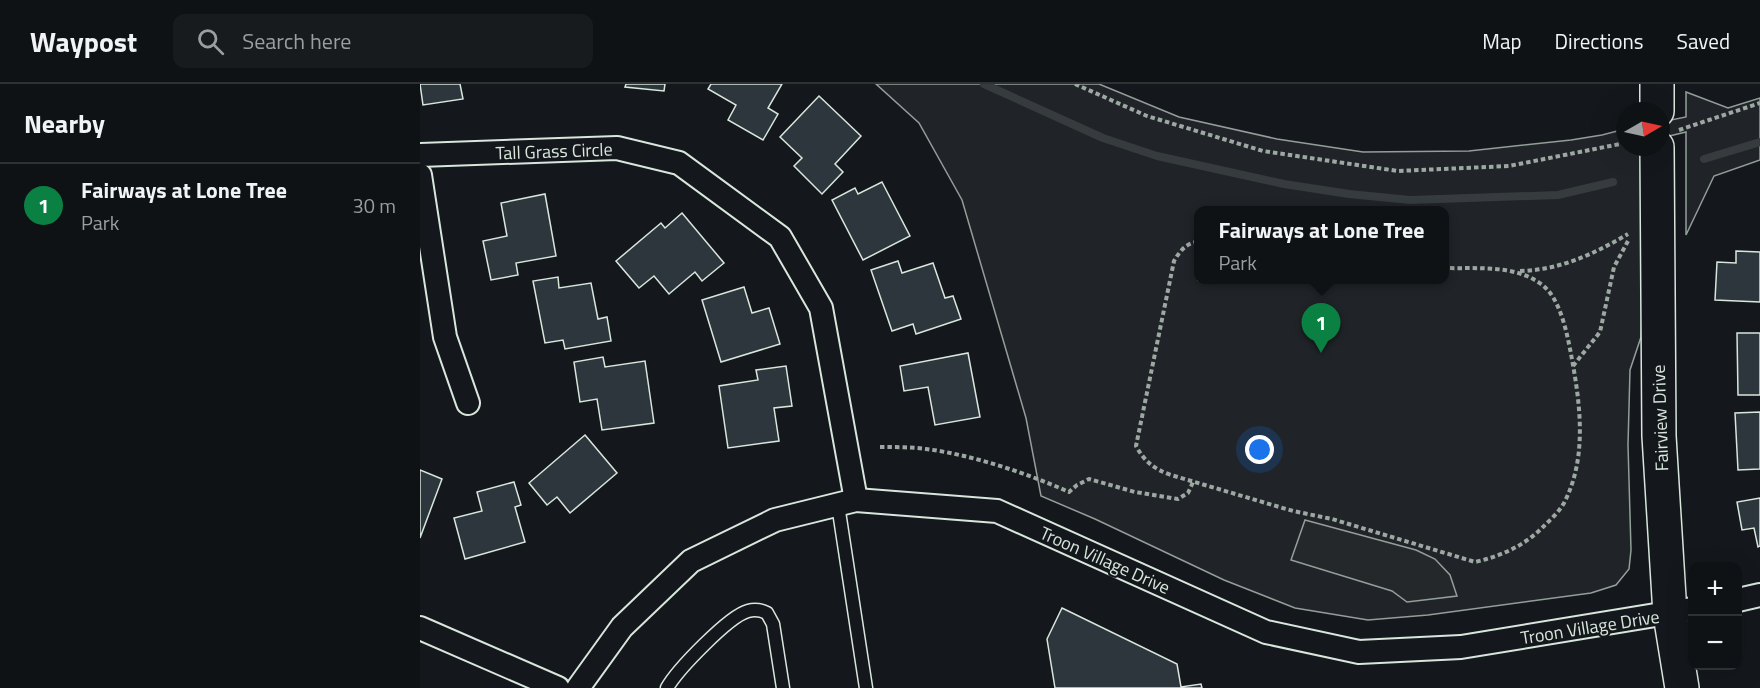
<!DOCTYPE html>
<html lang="en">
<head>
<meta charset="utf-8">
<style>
	body { margin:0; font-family:"Titillium Web",sans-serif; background:#181b1e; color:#f1f3f6 }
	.controls { position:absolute; right:18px; bottom:18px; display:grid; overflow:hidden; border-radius:12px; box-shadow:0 6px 24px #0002 }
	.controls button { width:54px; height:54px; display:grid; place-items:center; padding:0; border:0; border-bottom:2px solid #2f3234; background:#0f1215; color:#f1f3f6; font:30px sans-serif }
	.compass { position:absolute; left:1196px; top:18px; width:54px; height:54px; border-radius:50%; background:#0f1215; box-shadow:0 6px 24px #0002; rotate:81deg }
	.you { position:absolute; left:840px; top:366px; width:21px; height:21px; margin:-15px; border:4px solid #fff; border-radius:50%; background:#1a73e8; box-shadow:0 0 0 9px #1a73e833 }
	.badge { display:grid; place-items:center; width:39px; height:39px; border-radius:50%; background:#0b8043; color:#fff; font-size:20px; font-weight:700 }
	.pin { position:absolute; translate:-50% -50px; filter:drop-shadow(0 2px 3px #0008) }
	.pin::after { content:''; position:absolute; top:32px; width:21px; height:18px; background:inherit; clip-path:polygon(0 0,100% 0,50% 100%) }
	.popup { position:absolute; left:774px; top:122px; width:255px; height:78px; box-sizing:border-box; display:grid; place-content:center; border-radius:12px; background:#0f1215; filter:drop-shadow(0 2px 4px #0005); font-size:20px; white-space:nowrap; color:#9b9ea0 }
	.popup b { font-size:22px; color:#f1f3f6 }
	.popup::after { content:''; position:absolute; left:50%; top:100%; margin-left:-12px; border:12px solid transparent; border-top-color:#0f1215 }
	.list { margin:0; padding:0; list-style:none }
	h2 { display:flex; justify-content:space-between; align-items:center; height:78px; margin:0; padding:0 24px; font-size:26px }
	h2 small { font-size:20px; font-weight:400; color:#9b9ea0 }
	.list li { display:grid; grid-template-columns:39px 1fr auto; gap:18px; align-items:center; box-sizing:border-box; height:84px; padding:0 24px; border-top:2px solid #2f3234 }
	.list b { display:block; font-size:22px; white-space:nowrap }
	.list p { margin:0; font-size:20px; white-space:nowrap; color:#9b9ea0 }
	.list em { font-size:20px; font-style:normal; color:#9b9ea0 }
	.icon { flex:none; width:33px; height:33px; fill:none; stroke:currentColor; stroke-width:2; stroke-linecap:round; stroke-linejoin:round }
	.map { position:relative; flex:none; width:1340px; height:604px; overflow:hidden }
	header { display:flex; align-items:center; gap:36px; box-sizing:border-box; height:84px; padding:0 30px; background:#0f1215; border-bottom:2px solid #2f3234 }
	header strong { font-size:28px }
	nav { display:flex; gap:33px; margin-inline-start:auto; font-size:21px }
	.search { width:420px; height:54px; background:#181b1e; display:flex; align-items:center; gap:15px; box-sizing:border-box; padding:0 21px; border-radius:12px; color:#9b9ea0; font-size:22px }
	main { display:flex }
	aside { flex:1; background:#0f1215 }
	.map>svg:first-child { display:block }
	.green { fill:#202428; stroke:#939e99; stroke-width:1.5; fill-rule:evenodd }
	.parking { fill:#24282b; stroke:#939e99; stroke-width:1.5 }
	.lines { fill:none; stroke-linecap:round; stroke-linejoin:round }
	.stream { stroke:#363b3e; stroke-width:8 }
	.building { fill:#2c363c; stroke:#d8e6dc; stroke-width:1.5 }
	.lane-casing { stroke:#d8e6dc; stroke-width:15 }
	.street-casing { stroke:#d8e6dc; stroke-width:26 }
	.secondary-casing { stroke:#d8e6dc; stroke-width:36 }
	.path { stroke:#9da8a2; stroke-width:4; stroke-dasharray:4.5 3; stroke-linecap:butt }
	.lane { stroke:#14181c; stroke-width:12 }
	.street { stroke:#14181c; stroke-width:22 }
	.secondary { stroke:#14181c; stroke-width:33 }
	.labels { text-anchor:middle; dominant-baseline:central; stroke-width:4.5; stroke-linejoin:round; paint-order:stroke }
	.street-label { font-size:18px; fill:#d8e6dc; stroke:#14181c }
</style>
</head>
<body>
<header>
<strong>Waypost</strong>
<div class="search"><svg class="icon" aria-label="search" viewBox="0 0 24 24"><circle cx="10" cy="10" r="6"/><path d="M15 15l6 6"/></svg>Search here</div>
<nav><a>Map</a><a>Directions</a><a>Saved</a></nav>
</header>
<main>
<aside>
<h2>Nearby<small></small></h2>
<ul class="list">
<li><span class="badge">1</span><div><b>Fairways at Lone Tree</b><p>Park</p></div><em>30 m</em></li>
</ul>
</aside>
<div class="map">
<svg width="1340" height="604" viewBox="0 0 1340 604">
	<rect width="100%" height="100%" fill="#14181c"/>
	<g class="green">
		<path d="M456,0H679L759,33L857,55L943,68L1049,67L1151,56L1182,51L1205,45V63H1223L1224,169L1221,253L1210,286L1208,361L1211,466L1209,485L1196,501L1171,509L1008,531L948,536L875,524L804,496L675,435L621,412L606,334L542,116L499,39ZM778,127H1024V196H778Z"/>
		<polygon points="1266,8 1308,24 1340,14 1340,76 1294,92 1266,151 1266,48 1241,54 1241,38 1266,33"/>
	</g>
	<polygon class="parking" points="885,436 996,466 1015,475 1030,491 1037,512 987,518 972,507 871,476"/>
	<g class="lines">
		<g class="stream">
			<polyline points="564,0 683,54 737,72 864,100 929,110 990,116 1138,111 1193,98"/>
			<polyline points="1284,75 1340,58"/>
		</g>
	</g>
	<g class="building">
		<polygon points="0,0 40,0 43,15 3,21"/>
		<polygon points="206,0 245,0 244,7 205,3"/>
		<polygon points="291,0 362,0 348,24 358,30 343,56 308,36 316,21 288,5"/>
		<polygon points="399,12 441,52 415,80 423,88 402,110 374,82 382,74 360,53"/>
		<polygon points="462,98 490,152 443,176 412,116 435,104 438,110"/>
		<polygon points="125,110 136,172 96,179 98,191 71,196 63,157 87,152 81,119"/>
		<polygon points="262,129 304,179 282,197 275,188 249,210 234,192 219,204 196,177 241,139 245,144"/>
		<polygon points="1316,167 1340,168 1340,218 1295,216 1297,178 1316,179"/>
		<polygon points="478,177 482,189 513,179 525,214 533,212 541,235 496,250 493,240 472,247 451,186"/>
		<polygon points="138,193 139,204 171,199 178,235 187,233 191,257 145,265 143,256 125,259 113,197"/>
		<polygon points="324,203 332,229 349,224 360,260 301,278 282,216"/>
		<polygon points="1317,249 1340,249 1340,311 1318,311"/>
		<polygon points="548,269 560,333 515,341 508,303 484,307 480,282"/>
		<polygon points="183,273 185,283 225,277 234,339 182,346 177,315 160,318 154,278"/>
		<polygon points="366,282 372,322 354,324 359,357 308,364 299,302 338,296 336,286"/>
		<polygon points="1340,328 1340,385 1318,386 1315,329"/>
		<polygon points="165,351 197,389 150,429 137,413 127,421 109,399"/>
		<polygon points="0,386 22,395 0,454"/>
		<polygon points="94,398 101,421 95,423 105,458 45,475 34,434 62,427 57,408"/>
		<polygon points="1340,414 1340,462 1338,463 1334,444 1322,446 1317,418"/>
		<polygon points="642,524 757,580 761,603 781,600 782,604 635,604 627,555"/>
	</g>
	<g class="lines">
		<g class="lane-casing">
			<g id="lane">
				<polyline points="418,421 446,604"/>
				<path d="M247,604C257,586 309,532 328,527C335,525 341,526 347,529L353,540L363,604"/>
			</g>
		</g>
		<g class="street-casing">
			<g id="street">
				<polyline points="0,71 197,64 259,79 360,153 401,224 436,416"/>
				<polyline points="0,91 25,253 48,319"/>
				<polyline points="1318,516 1340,511"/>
				<polyline points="0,544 138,604"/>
				<polyline points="158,604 202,543 271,477 355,436 436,416 577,427 846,548 939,568 1041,563 1272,525"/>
			</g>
		</g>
		<g class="secondary-casing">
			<g id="secondary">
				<polyline points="1237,27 1237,0"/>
				<polyline points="1237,63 1239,352 1250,530 1262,604"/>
			</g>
		</g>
		<g class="path">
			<polyline points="655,0 727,32 843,67 978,87 1089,82 1205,59"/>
			<polyline points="1259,46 1340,19"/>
			<path d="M778,158C766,159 760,167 754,177L716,362C725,378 734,385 751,391L873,427L912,435L1055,478C1081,472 1104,462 1123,443C1130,436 1139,428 1144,419C1168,373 1160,318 1151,270C1147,249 1140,213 1121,200C1094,180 1056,185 1024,184"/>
			<path d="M1100,187C1140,186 1174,170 1208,150"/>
			<polyline points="1153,282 1180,248 1194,183 1208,157"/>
			<path d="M460,363C475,363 491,363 506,365C553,371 606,389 649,408L657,401L669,395L715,408L758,415L768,409L773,398"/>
		</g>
		<use href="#lane" class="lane"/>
		<use href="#street" class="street"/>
		<use href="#secondary" class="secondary"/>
	</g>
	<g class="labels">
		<g class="street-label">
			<text transform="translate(134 67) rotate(-2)">Tall Grass Circle</text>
			<text transform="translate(1240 334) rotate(-92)">Fairview Drive</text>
			<text transform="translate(685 476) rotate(24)">Troon Village Drive</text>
			<text transform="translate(1170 543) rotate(-9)">Troon Village Drive</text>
		</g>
	</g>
</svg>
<div class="controls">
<button>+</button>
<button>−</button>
</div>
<svg class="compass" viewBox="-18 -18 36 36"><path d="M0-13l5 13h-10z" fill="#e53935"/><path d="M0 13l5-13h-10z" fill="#9b9ea0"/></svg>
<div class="you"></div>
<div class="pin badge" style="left:901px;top:269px">1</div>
<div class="popup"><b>Fairways at Lone Tree</b>Park</div>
</div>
</main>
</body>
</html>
